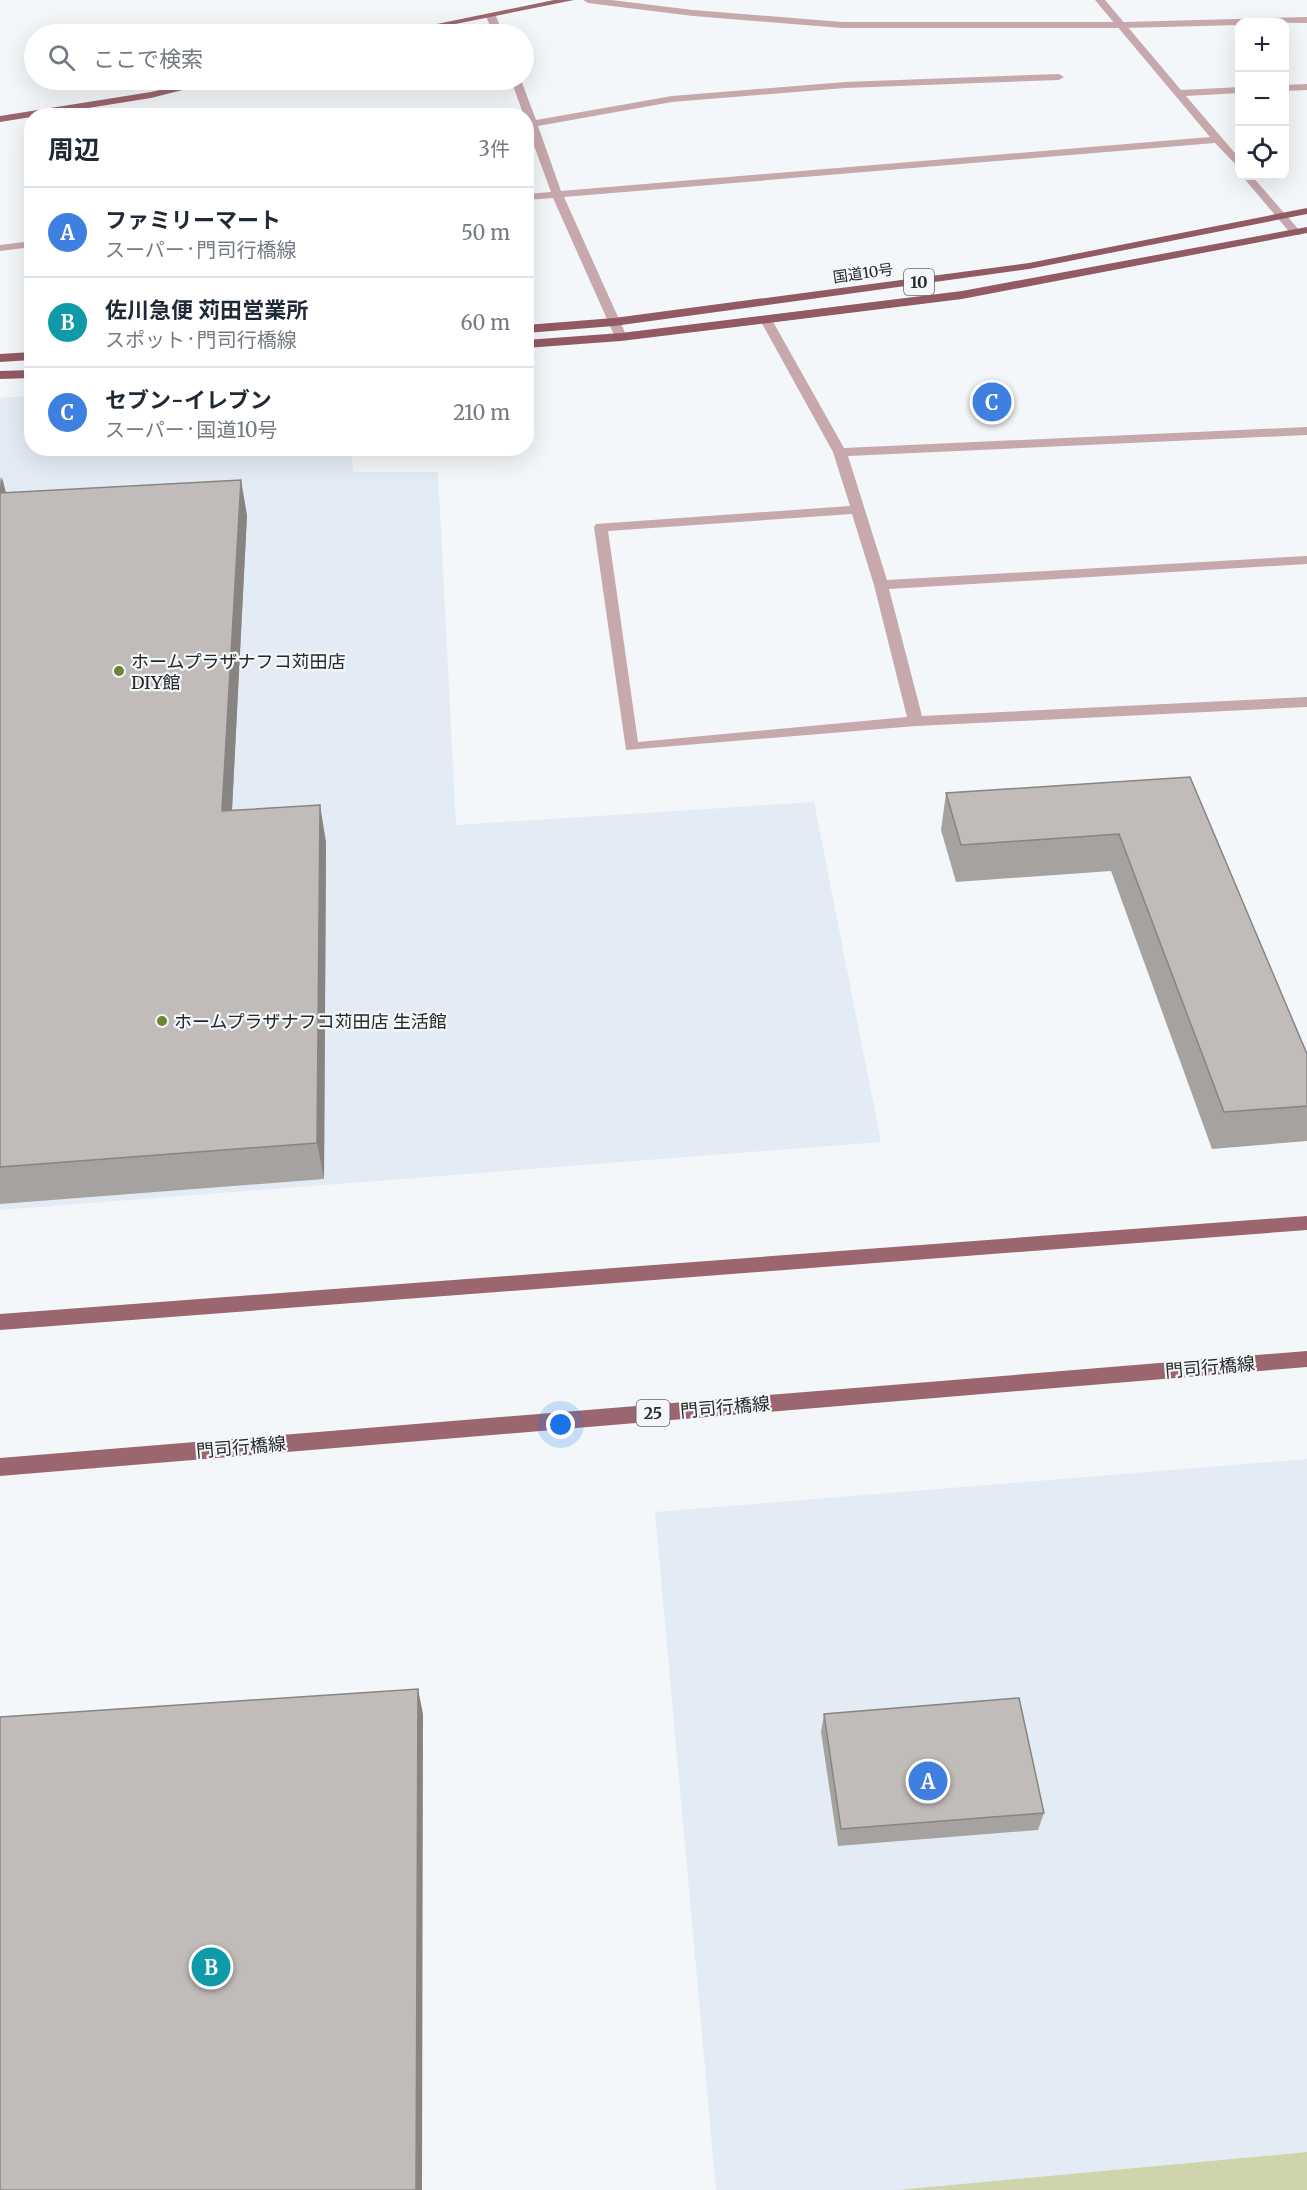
<!DOCTYPE html>
<html lang="ja">
<head>
<meta charset="utf-8">
<style>
	body { margin:0; font-family:Merriweather,"Noto Sans JP",serif; background:#f2f2f3; color:#1f2937 }
	.controls { position:absolute; right:18px; top:18px; display:grid; overflow:hidden; border-radius:12px; box-shadow:0 6px 24px #0002 }
	.controls button { width:54px; height:54px; display:grid; place-items:center; padding:0; border:0; border-bottom:2px solid #e0e1e3; background:#fff; color:#1f2937; font:30px sans-serif }
	.you { position:absolute; left:561px; top:1425px; width:21px; height:21px; margin:-15px; border:4px solid #fff; border-radius:50%; background:#1a73e8; box-shadow:0 0 0 9px #1a73e833 }
	.badge { display:grid; place-items:center; width:39px; height:39px; border-radius:50%; background:#db2777; color:#fff; font-size:20px; font-weight:700 }
	.pin { position:absolute; translate:-50% -50%; border:3px solid #fff; box-shadow:0 2px 6px #0006 }
	.list { margin:0; padding:0; list-style:none }
	h2 { display:flex; justify-content:space-between; align-items:center; height:78px; margin:0; padding:0 24px; font-size:26px }
	h2 small { font-size:20px; font-weight:400; color:#747a83 }
	.list li { display:grid; grid-template-columns:39px 1fr auto; gap:18px; align-items:center; box-sizing:border-box; height:90px; padding:0 24px; border-top:2px solid #e0e1e3 }
	.list b { display:block; font-size:22px; white-space:nowrap }
	.list p { margin:0; font-size:20px; white-space:nowrap; color:#747a83 }
	.list em { font-size:20px; font-style:normal; color:#747a83 }
	.icon { flex:none; width:33px; height:33px; fill:none; stroke:currentColor; stroke-width:2; stroke-linecap:round; stroke-linejoin:round }
	.map { position:relative; flex:none; width:1307px; height:2190px; overflow:hidden }
	.search { position:absolute; background:#fff; box-shadow:0 6px 24px #0002; left:24px; top:24px; width:510px; height:66px; display:flex; align-items:center; gap:15px; box-sizing:border-box; padding:0 21px; border-radius:33px; color:#747a83; font-size:22px }
	.panel { position:absolute; background:#fff; box-shadow:0 6px 24px #0002; left:24px; top:108px; width:510px; height:348px; border-radius:24px }
	.map>svg:first-child { display:block }
	.built { fill:#e3ecf5 }
	.green { fill:#cfd4ad }
	.lines { fill:none; stroke-linecap:round; stroke-linejoin:round }
	.minor { fill:#c7a8ac; fill-rule:evenodd }
	.tertiary { fill:#c7a8ac; fill-rule:evenodd }
	.primary { fill:#9b666e; fill-rule:evenodd }
	.trunk { fill:#925a63; fill-rule:evenodd }
	.wall { fill:#a6a2a0 }
	.shaded-wall { fill:#878482 }
	.building { fill:#c1bcba; stroke:#878482; stroke-width:1.5 }
	.poi-dot { fill:#708435; stroke:#f3f7fa; stroke-width:2 }
	.labels { text-anchor:middle; dominant-baseline:central; stroke-width:4.5; stroke-linejoin:round; paint-order:stroke }
	.far-street-label { font-size:15px; fill:#27282a; stroke:#f3f7fa }
	.shield { fill:#f3f7fa; stroke:#646668; stroke-width:1.5 }
	.shield-label { font-size:16px; font-weight:bold; fill:#27282a }
	.poi-label { font-size:18px; fill:#27282a; stroke:#f3f7fa; text-anchor:start }
	.street-label { font-size:18px; fill:#27282a; stroke:#f3f7fa }
</style>
</head>
<body>
<div class="map">
<svg width="1307" height="2190" viewBox="0 0 1307 2190">
	<rect width="100%" height="100%" fill="#f3f7fa"/>
	<g class="built">
		<polygon points="31,396 32,448 351,449 353,472 438,472 456,825 814,802 881,1142 0,1210 0,398"/>
		<polygon points="1307,1459 1307,2152 896,2190 716,2190 655,1512"/>
	</g>
	<polygon class="green" points="1307,2152 1307,2190 896,2190"/>
	<g class="lines">
		<g class="minor">
			<polygon points="1095,0 1105,0 1181,90 1240,87 1240,93 1186,96 1240,159 1240,169 1215,143 564,197 627,337 621,341 615,337 553,198 526,200 526,194 551,192 526,124 526,116 524,116 511,80 521,80 536,120 672,96 845,82 1059,74 1064,77 1059,80 845,88 672,102 538,126 561,191 1210,137"/>
			<polygon points="491,13 496,16 503,34 493,34 486,16"/>
			<polygon points="1307,84 1307,90 1284,91 1284,85"/>
			<polygon points="1242,176 1252,176 1300,231 1300,235 1292,235"/>
			<polygon points="32,241 32,247 0,251 0,245"/>
			<path d="M766,316L772,320L844,448L1307,427V435L848,456L887,580L1307,556V564L889,589L922,716L1307,697V707L916,726L626,750L594,527L596,524L850,506L833,452L760,320ZM852,514L874,585L907,717L638,742L608,531Z"/>
		</g>
		<polygon class="tertiary" points="583,0 611,0 693,10 842,22 1124,22 1307,17 1307,23 1240,22 1240,25 1124,28 842,28 693,16 588,3"/>
		<g class="primary">
			<polygon points="554,0 574,0 406,34 388,34"/>
			<polygon points="206,80 222,80 151,98 0,122 0,116 151,92"/>
			<polygon points="1307,1216 1307,1230 0,1330 0,1314"/>
			<polygon points="1307,1351 1307,1367 0,1476 0,1458"/>
		</g>
		<g class="trunk">
			<polygon points="1307,208 1307,214 1029,269 614,326 526,333 526,325 614,318 1029,263"/>
			<polygon points="1307,227 1307,233 962,299 621,341 526,348 526,340 621,333 962,291"/>
			<polygon points="32,352 32,360 0,362 0,354"/>
			<polygon points="32,370 32,378 0,379 0,371"/>
		</g>
	</g>
	<g class="wall">
		<polygon points="0,477 6,493 247,515 232,811 326,842 324,1179 0,1204"/>
		<polygon points="1190,777 1307,1054 1307,1141 1212,1149 1111,871 956,882 941,830 946,793"/>
		<polygon points="824,1714 1044,1813 1038,1830 838,1846 821,1732"/>
	</g>
	<g class="shaded-wall">
		<polygon points="2,477 11,513 0,498 0,487"/>
		<polygon points="241,480 247,515 230,848 222,811"/>
		<polygon points="320,805 326,842 324,1179 317,1143"/>
		<polygon points="418,1689 423,1714 422,2190 416,2190"/>
	</g>
	<g class="building">
		<polygon points="241,480 222,811 320,805 317,1143 0,1167 0,493"/>
		<polygon points="1190,777 1307,1054 1307,1106 1224,1112 1119,834 961,845 946,793"/>
		<polygon points="418,1689 416,2190 0,2190 0,1717"/>
		<polygon points="1019,1698 1044,1813 841,1829 824,1714"/>
	</g>
	<g class="poi-dot">
		<circle cx="119" cy="671" r="6"/>
		<circle cx="162" cy="1021" r="6"/>
	</g>
	<g class="labels">
		<g class="far-street-label">
			<text transform="translate(863 273) rotate(-8)">国道10号</text>
		</g>
		<g class="shield">
			<rect x="904" y="269" width="30" height="26" rx="4.5"/>
			<rect x="636.5" y="1400" width="33" height="26" rx="4.5"/>
		</g>
		<g class="shield-label">
			<text x="919" y="282">10</text>
			<text x="653" y="1413">25</text>
		</g>
		<g class="poi-label">
			<text x="131" y="661">ホームプラザナフコ苅田店<tspan x="131" dy="21">DIY館</tspan></text>
			<text x="174" y="1021">ホームプラザナフコ苅田店 生活館</text>
		</g>
		<g class="street-label">
			<text transform="translate(1210 1367) rotate(-5)">門司行橋線</text>
			<text transform="translate(725 1407) rotate(-5)">門司行橋線</text>
			<text transform="translate(241 1447) rotate(-5)">門司行橋線</text>
		</g>
	</g>
</svg>
<div class="controls">
<button>+</button>
<button>−</button>
<button><svg class="icon" aria-label="locate" viewBox="0 0 24 24"><circle cx="12" cy="12" r="6"/><path d="M12 2v4M12 18v4M2 12h4M18 12h4"/></svg></button>
</div>
<div class="you"></div>
<div class="pin badge" style="left:928px;top:1781px;background:#3f7fe0">A</div>
<div class="pin badge" style="left:211px;top:1967px;background:#0f9aa8">B</div>
<div class="pin badge" style="left:992px;top:402px;background:#3f7fe0">C</div>
<div class="search"><svg class="icon" aria-label="search" viewBox="0 0 24 24"><circle cx="10" cy="10" r="6"/><path d="M15 15l6 6"/></svg>ここで検索</div>
<section class="panel">
<h2>周辺<small>3件</small></h2>
<ul class="list">
<li><span class="badge" style="background:#3f7fe0">A</span><div><b>ファミリーマート</b><p>スーパー · 門司行橋線</p></div><em>50 m</em></li>
<li><span class="badge" style="background:#0f9aa8">B</span><div><b>佐川急便 苅田営業所</b><p>スポット · 門司行橋線</p></div><em>60 m</em></li>
<li><span class="badge" style="background:#3f7fe0">C</span><div><b>セブン-イレブン</b><p>スーパー · 国道10号</p></div><em>210 m</em></li>
</ul>
</section>
</div>
</body>
</html>
